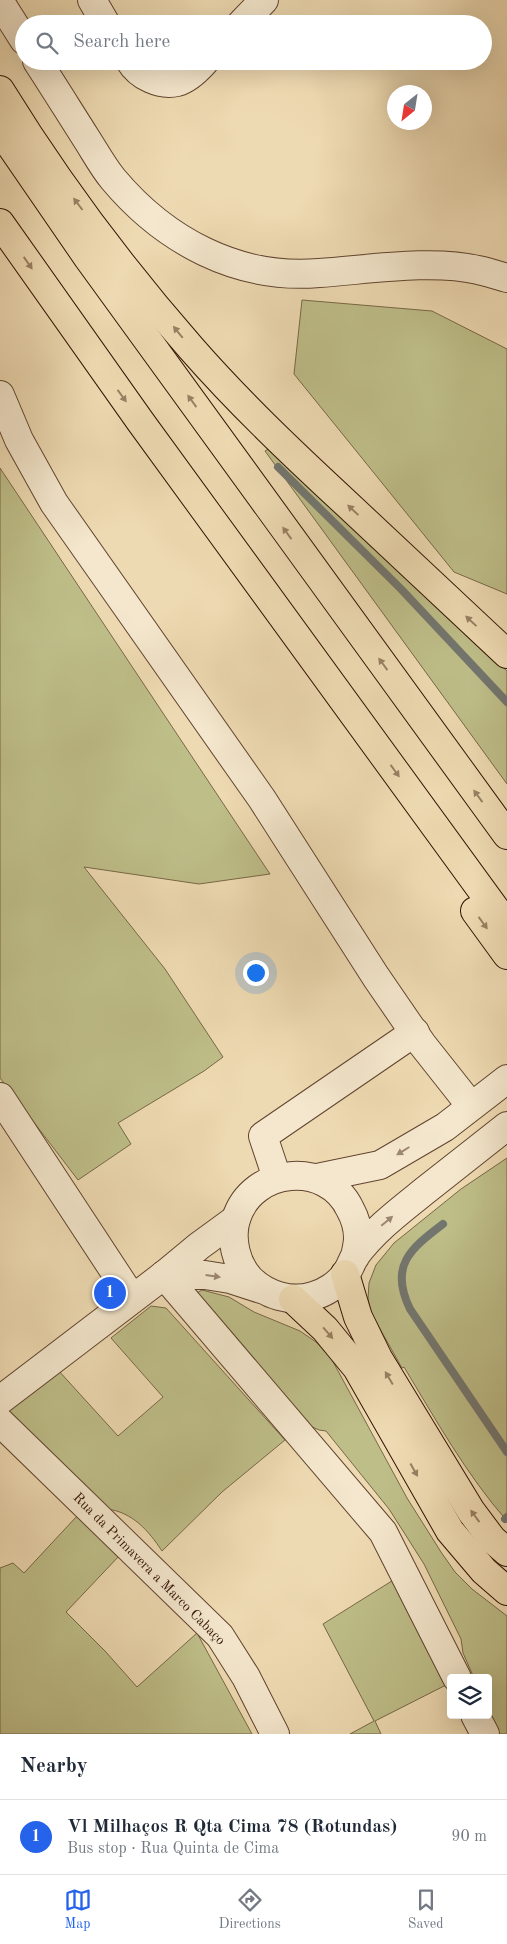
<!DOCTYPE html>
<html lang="en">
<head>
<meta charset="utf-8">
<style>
	body { margin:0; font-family:"Old Standard TT",serif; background:#f2f2f3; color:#1f2937 }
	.controls { position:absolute; right:15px; bottom:15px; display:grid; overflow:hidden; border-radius:5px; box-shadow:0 5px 20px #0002 }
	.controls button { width:45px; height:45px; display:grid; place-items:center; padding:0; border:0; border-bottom:1px solid #e0e1e3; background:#fff; color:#1f2937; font:25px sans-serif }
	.compass { position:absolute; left:387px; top:85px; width:45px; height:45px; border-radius:50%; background:#fff; box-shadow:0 5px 20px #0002; rotate:210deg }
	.you { position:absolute; left:255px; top:972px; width:18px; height:18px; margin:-12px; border:4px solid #fff; border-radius:50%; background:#1a73e8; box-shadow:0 0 0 8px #1a73e833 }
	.badge { display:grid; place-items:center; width:32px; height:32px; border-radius:50%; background:#2563eb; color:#fff; font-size:16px; font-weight:700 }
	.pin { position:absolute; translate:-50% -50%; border:2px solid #fff; box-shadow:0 1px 5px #0006 }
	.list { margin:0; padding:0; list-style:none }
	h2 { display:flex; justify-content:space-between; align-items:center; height:65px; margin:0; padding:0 20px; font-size:21px }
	h2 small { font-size:16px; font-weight:400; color:#747a83 }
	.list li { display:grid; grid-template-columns:32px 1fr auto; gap:15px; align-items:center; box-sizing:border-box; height:75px; padding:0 20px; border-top:1px solid #e0e1e3 }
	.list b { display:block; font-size:19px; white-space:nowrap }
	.list p { margin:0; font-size:16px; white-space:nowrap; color:#747a83 }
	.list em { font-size:16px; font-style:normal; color:#747a83 }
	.icon { flex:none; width:28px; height:28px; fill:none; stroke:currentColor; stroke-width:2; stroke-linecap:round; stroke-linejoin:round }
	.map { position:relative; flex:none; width:507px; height:1734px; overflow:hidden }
	.search { position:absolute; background:#fff; box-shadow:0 5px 20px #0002; left:15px; right:15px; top:15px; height:55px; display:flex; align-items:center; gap:12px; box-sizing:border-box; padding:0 18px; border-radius:28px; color:#747a83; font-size:19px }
	.sheet { height:140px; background:#fff }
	nav { display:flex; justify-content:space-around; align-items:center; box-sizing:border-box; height:70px; border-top:1px solid #e0e1e3; background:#fff; font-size:14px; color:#747a83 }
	nav a { display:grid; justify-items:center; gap:2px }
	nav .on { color:#2563eb }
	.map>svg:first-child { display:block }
	.green { fill:#bebe89; stroke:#786846 }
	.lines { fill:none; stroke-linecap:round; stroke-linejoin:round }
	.stream { stroke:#73766f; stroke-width:8 }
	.minor-casing { stroke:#61442f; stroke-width:30 }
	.highway-casing { stroke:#321203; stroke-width:30 }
	.minor { stroke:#f4e7cd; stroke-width:28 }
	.highway { stroke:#eedab2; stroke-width:28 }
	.oneway { fill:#998063 }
	.oneway2 { fill:#9d8772 }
	.labels { text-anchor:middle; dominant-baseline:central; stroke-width:4.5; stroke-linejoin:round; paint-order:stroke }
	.street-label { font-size:14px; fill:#321203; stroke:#f4e7cd }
</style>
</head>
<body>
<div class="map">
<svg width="507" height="1734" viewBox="0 0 507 1734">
	<rect width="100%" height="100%" fill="#eedab2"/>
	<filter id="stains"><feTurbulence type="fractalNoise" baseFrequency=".004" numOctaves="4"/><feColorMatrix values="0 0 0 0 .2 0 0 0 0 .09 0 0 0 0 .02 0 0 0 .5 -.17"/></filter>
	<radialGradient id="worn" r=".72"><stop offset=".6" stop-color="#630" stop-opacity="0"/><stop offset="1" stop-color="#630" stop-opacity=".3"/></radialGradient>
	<g class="green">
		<polygon points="302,300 432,311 507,349 507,594 454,572 294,374"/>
		<polygon points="270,448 507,671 507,784 265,451"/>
		<polygon points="0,468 270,874 199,884 84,867 165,969 223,1057 204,1071 118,1123 131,1144 78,1180 0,1078"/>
		<path d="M507,1158V1521C466,1474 436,1420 404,1367L402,1368L371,1313L368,1299L369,1283L376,1265L394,1243L461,1189Z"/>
		<polygon points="202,1290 229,1297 254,1312 300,1331 316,1342 331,1358 407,1498 441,1552 455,1572 472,1589 507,1616 507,1734 492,1734 487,1724 491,1715 488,1709 488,1678 474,1678 463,1653 461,1639 424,1564 389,1509 326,1431 319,1430 308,1425 191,1296"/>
		<path d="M151,1306L166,1308L285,1440L222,1492L162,1551C148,1530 133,1513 108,1509L6,1410L58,1370L118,1436L163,1397L111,1338Z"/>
		<polygon points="77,1516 120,1555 66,1612 105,1651 137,1687 197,1633 252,1734 0,1734 0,1568 13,1563 24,1573"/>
		<polygon points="395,1579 448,1684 375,1721 381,1734 350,1734 374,1721 323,1624"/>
	</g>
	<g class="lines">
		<g class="stream">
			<polyline points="278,467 401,589 507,702"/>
			<path d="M443,1224C410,1249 389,1266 410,1309L507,1452"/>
			<polyline points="505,1519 507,1517"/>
		</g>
		<g class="minor-casing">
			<g id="minor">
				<polyline points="92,0 106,24"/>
				<polyline points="0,2 24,40"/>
				<polyline points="241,24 264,0"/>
				<path d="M37,61C54,87 70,113 86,138C95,152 103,167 113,179C165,241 238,280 319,273C366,270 432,259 478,270C488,272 497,275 507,278"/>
				<path d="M130,61C139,76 160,86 177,82C188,79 198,69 205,61"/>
				<polyline points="0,395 19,440 54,503 262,799 376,977 422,1044 471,1106"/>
				<polyline points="0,1097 132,1298"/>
				<polyline points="277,1178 263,1136 415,1032"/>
				<polyline points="317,1178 380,1165 445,1127 507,1079"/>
				<path d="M355,1257C356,1251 358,1244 358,1238C358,1228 355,1218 350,1209C327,1160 252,1167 236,1219C230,1239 236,1264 250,1279C266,1295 291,1303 313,1296C325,1293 339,1284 346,1273C350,1268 352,1261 355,1256C375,1229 401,1210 427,1189C454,1168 480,1147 507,1126"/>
				<polyline points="164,1275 383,1532 457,1678"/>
				<polyline points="164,1275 205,1275 230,1279 261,1289"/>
				<polyline points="0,1400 164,1275 199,1246 236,1219"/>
				<polyline points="0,1422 220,1636 246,1677 275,1734"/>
				<polyline points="475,1715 485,1734"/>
			</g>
		</g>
		<g class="highway-casing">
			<g id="highway">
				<path d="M0,90C56,181 121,268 191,348C240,404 294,455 348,505C401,555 454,605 507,654"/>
				<polyline points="0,130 88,258 507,835"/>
				<polyline points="0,223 140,421 507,925"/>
				<polyline points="475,911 507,955"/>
				<polyline points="345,1274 358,1317 378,1358 471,1511 492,1539 507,1552"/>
				<polyline points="293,1299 325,1329 357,1368 450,1531 484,1571 507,1591"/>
			</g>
		</g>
		<use href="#minor" class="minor"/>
		<use href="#highway" class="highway"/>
	</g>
	<defs><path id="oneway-solid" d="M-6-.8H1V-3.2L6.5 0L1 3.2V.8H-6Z" transform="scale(1.25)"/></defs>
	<g class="oneway">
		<use href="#oneway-solid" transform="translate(78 204) rotate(-127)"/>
		<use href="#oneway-solid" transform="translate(28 263) rotate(55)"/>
		<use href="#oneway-solid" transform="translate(178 332) rotate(-129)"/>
		<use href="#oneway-solid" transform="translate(122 396) rotate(54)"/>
		<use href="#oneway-solid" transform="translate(192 401) rotate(-126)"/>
		<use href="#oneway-solid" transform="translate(353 510) rotate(-137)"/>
		<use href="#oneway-solid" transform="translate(287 533) rotate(-126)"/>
		<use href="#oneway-solid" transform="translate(471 621) rotate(-137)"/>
		<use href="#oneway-solid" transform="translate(383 664) rotate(-126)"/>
		<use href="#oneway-solid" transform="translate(395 771) rotate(54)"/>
		<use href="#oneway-solid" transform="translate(478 796) rotate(-126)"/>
		<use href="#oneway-solid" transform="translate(483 923) rotate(54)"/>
		<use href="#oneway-solid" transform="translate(328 1333) rotate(49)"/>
		<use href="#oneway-solid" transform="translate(389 1378) rotate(-121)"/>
		<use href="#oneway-solid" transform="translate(414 1470) rotate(61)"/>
		<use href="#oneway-solid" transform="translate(475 1516) rotate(-126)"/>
	</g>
	<g class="oneway2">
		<use href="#oneway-solid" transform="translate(403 1151) rotate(148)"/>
		<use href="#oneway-solid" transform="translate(387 1221) rotate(-40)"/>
		<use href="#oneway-solid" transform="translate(213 1276) rotate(8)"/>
	</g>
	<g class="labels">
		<g class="street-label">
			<text transform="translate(149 1569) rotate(45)">Rua da Primavera a Marco Cabaço</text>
		</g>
	</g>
	<rect width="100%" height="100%" filter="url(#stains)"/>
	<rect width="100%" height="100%" fill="url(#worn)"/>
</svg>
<div class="controls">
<button><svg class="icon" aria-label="layers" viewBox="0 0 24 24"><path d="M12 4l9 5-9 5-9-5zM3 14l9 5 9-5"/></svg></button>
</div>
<svg class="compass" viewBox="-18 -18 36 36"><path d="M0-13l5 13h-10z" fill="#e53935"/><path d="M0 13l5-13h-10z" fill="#747a83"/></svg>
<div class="you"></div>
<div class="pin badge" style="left:110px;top:1293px">1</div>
<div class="search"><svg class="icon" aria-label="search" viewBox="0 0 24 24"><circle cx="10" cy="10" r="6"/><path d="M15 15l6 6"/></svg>Search here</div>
</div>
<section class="sheet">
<h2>Nearby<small></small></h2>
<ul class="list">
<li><span class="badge">1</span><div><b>Vl Milhaços R Qta Cima 78 (Rotundas)</b><p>Bus stop · Rua Quinta de Cima</p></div><em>90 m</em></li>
</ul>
</section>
<nav>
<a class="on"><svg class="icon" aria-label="map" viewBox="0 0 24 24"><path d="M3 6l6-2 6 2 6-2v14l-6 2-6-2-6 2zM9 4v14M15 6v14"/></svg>Map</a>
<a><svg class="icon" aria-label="directions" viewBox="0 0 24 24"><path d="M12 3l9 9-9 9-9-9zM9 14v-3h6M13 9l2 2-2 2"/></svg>Directions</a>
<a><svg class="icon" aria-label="saved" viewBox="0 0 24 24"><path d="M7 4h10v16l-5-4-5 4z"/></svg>Saved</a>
</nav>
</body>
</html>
